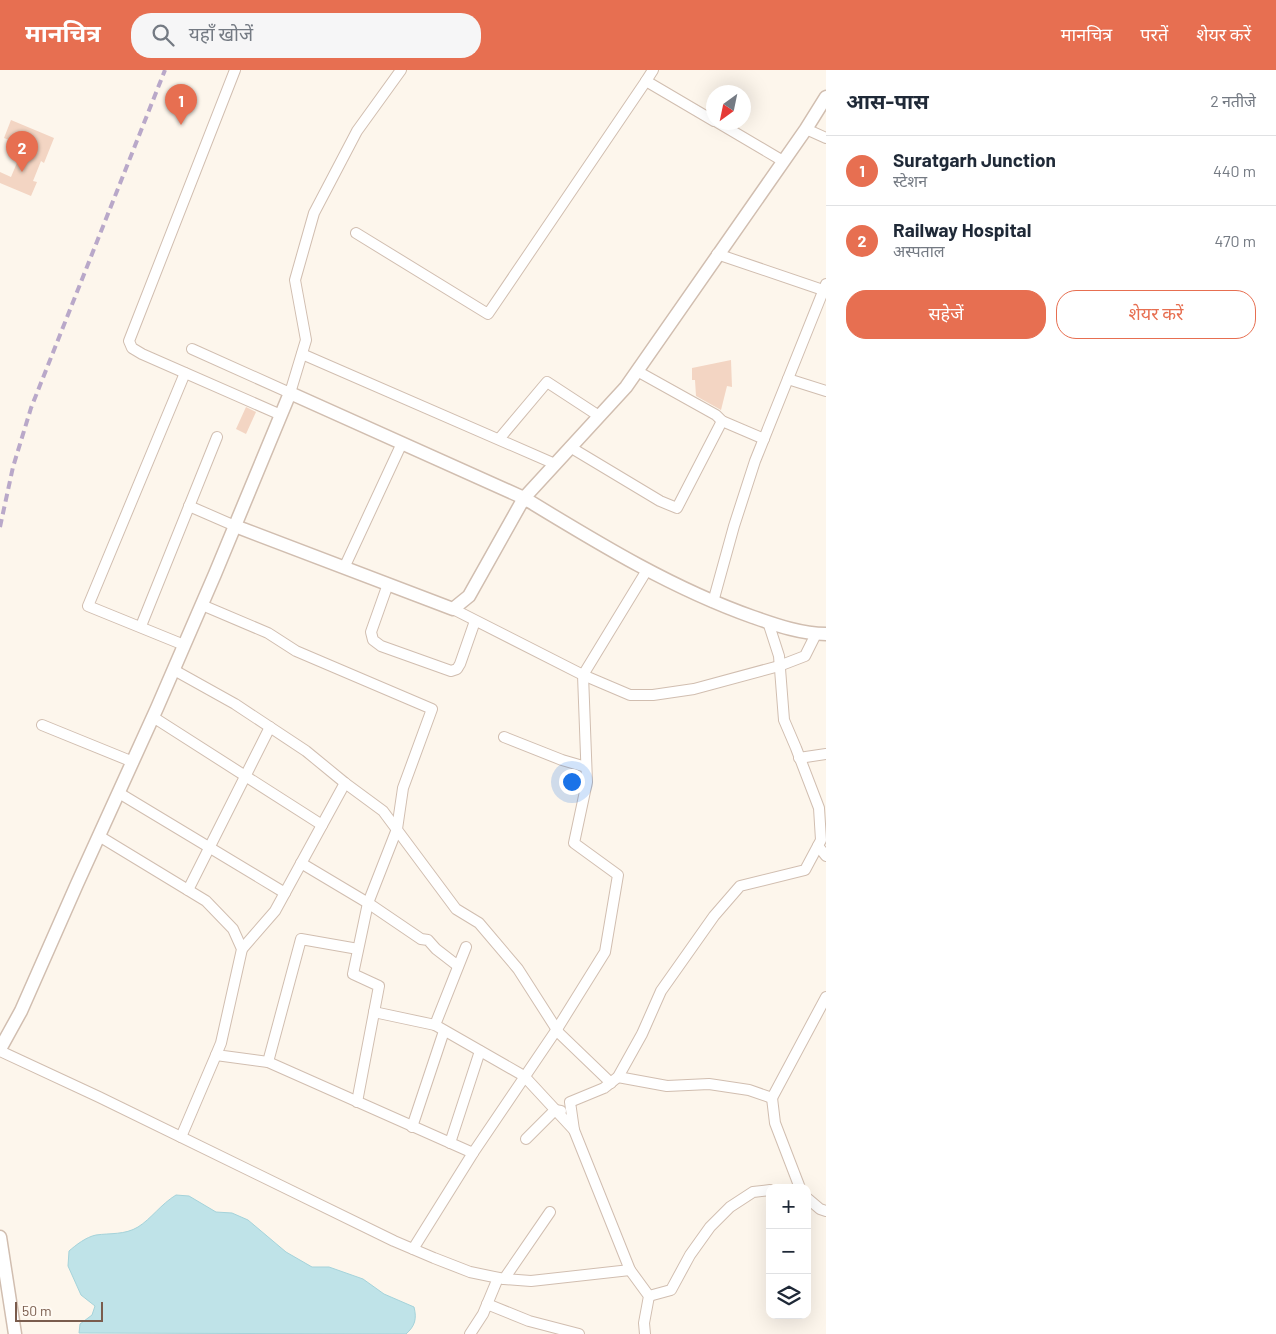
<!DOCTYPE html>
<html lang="hi">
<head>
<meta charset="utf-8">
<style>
	body { margin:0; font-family:Barlow,"Noto Sans Devanagari",sans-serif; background:#f6f6f7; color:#1f2937 }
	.controls { position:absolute; right:15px; bottom:15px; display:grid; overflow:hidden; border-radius:10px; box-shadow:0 5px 20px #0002 }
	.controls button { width:45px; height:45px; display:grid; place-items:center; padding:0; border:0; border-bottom:1px solid #e0e1e3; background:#fff; color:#1f2937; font:25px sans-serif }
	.compass { position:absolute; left:706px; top:15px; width:45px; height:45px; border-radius:50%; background:#fff; box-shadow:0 5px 20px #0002; rotate:213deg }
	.scale { position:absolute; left:15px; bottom:12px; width:88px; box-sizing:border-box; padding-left:5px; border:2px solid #7a5c4d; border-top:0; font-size:14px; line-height:18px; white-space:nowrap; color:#7a5c4d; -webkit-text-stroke:4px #fffaf3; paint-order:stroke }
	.you { position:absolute; left:571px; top:711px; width:18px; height:18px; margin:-12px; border:4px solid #fff; border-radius:50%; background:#1a73e8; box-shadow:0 0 0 8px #1a73e833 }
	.badge { display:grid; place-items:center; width:32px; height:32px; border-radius:50%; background:#e76f51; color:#fff; font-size:16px; font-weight:700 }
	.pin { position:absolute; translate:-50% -41px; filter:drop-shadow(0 1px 2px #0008) }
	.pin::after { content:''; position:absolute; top:26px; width:18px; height:15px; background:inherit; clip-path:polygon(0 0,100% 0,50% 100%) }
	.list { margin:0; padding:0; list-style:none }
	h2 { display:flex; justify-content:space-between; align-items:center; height:65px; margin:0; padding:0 20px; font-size:21px }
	h2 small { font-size:16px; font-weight:400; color:#747a83 }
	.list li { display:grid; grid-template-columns:32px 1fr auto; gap:15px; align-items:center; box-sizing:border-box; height:70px; padding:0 20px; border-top:1px solid #e0e1e3 }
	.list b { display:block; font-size:19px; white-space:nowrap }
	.list p { margin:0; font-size:16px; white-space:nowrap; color:#747a83 }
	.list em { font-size:16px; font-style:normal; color:#747a83 }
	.actions { display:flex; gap:10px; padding:15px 20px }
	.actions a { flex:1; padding:11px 0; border:1px solid #e76f51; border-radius:20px; text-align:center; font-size:18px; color:#e76f51 }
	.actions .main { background:#e76f51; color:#fff }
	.icon { flex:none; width:28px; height:28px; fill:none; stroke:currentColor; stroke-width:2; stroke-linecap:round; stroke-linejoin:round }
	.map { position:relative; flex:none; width:826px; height:1264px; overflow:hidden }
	header { display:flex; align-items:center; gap:30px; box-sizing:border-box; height:70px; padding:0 25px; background:#e76f51; color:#fff }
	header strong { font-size:24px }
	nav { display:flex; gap:28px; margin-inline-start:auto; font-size:18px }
	.search { width:350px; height:45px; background:#f6f6f7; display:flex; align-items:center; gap:12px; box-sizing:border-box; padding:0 18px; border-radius:20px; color:#747a83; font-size:19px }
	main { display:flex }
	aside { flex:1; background:#fff }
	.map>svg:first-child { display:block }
	.water { fill:#bfe3e8; stroke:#a5d3da }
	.building { fill:#f3d5c3 }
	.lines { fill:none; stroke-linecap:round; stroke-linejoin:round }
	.minor-casing { stroke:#d1beb0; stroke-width:12 }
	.tertiary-casing { stroke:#d1beb0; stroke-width:15 }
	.minor { stroke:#fff; stroke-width:10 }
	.tertiary { stroke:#fff; stroke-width:12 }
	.rail { stroke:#b9a8c9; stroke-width:4; stroke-dasharray:8 5; stroke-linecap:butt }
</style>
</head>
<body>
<header>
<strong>मानचित्र</strong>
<div class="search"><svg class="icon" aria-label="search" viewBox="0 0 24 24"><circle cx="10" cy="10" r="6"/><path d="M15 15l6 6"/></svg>यहाँ खोजें</div>
<nav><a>मानचित्र</a><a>परतें</a><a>शेयर करें</a></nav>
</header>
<main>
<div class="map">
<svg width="826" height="1264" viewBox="0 0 826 1264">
	<rect width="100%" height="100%" fill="#fdf6ec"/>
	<path class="water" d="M176,1125L189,1126L216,1142L232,1143L248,1150L286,1182L312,1197H329L363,1209L384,1224L414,1237C417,1249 415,1256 406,1264L79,1263L80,1254L92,1245L95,1236L81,1225L68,1196L69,1181C76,1175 86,1167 96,1165C110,1163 125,1165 138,1157C151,1149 161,1134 176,1125Z"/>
	<g class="building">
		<polygon points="11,50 54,68 44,93 41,91 33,111 37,112 31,126 0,113 0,102 11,107 24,76 4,68"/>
		<polygon points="731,290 732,317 727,316 721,340 696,326 695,310 692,310 692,298"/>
		<polygon points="246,337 256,342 246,364 236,359"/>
	</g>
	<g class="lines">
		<g class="minor-casing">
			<g id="minor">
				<polyline points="235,0 129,271 132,278 142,284 281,345"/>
				<polyline points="646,11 653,0"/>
				<polyline points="717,52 783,91"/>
				<polyline points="806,59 826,68"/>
				<polyline points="356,163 488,244 646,11 714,51"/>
				<polyline points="717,184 826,221"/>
				<polyline points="192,279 290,323 306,270 295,210 314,143 357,61 401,0"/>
				<polyline points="302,284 555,394"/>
				<polyline points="637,301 716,345 722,351 764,369"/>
				<polyline points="788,309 826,321"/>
				<polyline points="499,369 547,312 599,346"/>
				<polyline points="570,377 660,431 677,438 722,351"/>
				<polyline points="189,436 235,456"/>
				<polyline points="344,498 402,373"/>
				<polyline points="647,500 583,605 630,625 653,625 694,619 779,596 805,586 816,564"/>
				<polyline points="388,514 371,562 373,570 381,576 451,601 457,599 460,594 475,551"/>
				<polyline points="713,532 734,456 755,391 826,214"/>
				<polyline points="202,535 268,563 296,581 432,639 403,718 397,759 368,833 353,904 379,916 357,1032"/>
				<polyline points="141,556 217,367"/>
				<polyline points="184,575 88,536 185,303"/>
				<polyline points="174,600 235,634 306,681 345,713 383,741 456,839 479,853 518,899 559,963 611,1013"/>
				<polyline points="153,647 322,755"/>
				<polyline points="42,655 133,692"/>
				<polyline points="504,667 562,690 586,697"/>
				<polyline points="799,688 826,684"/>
				<polyline points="119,723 285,823"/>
				<polyline points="99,766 206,831 233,859 242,879 221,973 216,985 268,992 473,1083 557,959 605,882 618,805 574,773 587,712 583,605 453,539"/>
				<polyline points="818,776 826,786"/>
				<polyline points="301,793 368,833 421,869 428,870 436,879 458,896"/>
				<polyline points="188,820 270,657"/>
				<polyline points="466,877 435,955 524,1006 574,1060"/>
				<polyline points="242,879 275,841 345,713"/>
				<polyline points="374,942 435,955"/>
				<polyline points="0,981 99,1027 394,1171 434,1188 470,1202 504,1209 531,1211 630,1200 574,1060 570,1032 604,1018 618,1007 642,964 661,921 714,846 740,816 805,800 821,770 819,738 796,678 784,650 779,586 768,552"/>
				<polyline points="268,992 301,869 358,879"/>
				<polyline points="618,1007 667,1016 709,1014 749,1020 772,1028 826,927"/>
				<polyline points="772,1028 775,1053 800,1118"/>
				<polyline points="412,1057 444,961"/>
				<polyline points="181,1067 216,985"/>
				<polyline points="526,1069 555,1040 561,1041"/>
				<polyline points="450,1073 480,981"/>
				<polyline points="807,1128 820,1139 826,1141"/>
				<polyline points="413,1179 473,1083"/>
				<polyline points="630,1200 649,1226 644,1253 645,1264"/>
				<polyline points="504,1209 550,1142"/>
				<polyline points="649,1226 671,1220 690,1185 710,1157 730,1137 753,1122 770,1120"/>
				<polyline points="487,1234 529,1251 579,1264"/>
				<polyline points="470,1264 483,1244 498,1208"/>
			</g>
		</g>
		<g class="tertiary-casing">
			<g id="tertiary">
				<path d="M235,456L453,539L469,526L524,428C598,473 671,518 753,547C776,555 801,564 826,564"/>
				<polyline points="0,979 21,941 77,814 157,638 215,504 290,323 524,428 626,317 806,59 826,27"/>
				<polyline points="0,1167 15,1264"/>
			</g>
		</g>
		<use href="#minor" class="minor"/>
		<use href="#tertiary" class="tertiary"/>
		<polyline class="rail" points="0,457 13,397 31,338 165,0"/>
	</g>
</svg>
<div class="controls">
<button>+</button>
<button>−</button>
<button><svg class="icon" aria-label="layers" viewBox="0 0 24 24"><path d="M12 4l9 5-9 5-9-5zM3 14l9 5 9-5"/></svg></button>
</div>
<svg class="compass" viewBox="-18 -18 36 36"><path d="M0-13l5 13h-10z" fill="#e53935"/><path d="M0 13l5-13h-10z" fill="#747a83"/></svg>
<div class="scale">50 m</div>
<div class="you"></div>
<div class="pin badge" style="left:181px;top:55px">1</div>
<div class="pin badge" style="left:22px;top:102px">2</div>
</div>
<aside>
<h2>आस-पास<small>2 नतीजे</small></h2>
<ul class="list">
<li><span class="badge">1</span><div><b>Suratgarh Junction</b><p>स्टेशन</p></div><em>440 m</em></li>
<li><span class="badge">2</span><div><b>Railway Hospital</b><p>अस्पताल</p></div><em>470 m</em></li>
</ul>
<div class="actions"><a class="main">सहेजें</a><a>शेयर करें</a></div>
</aside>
</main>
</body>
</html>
